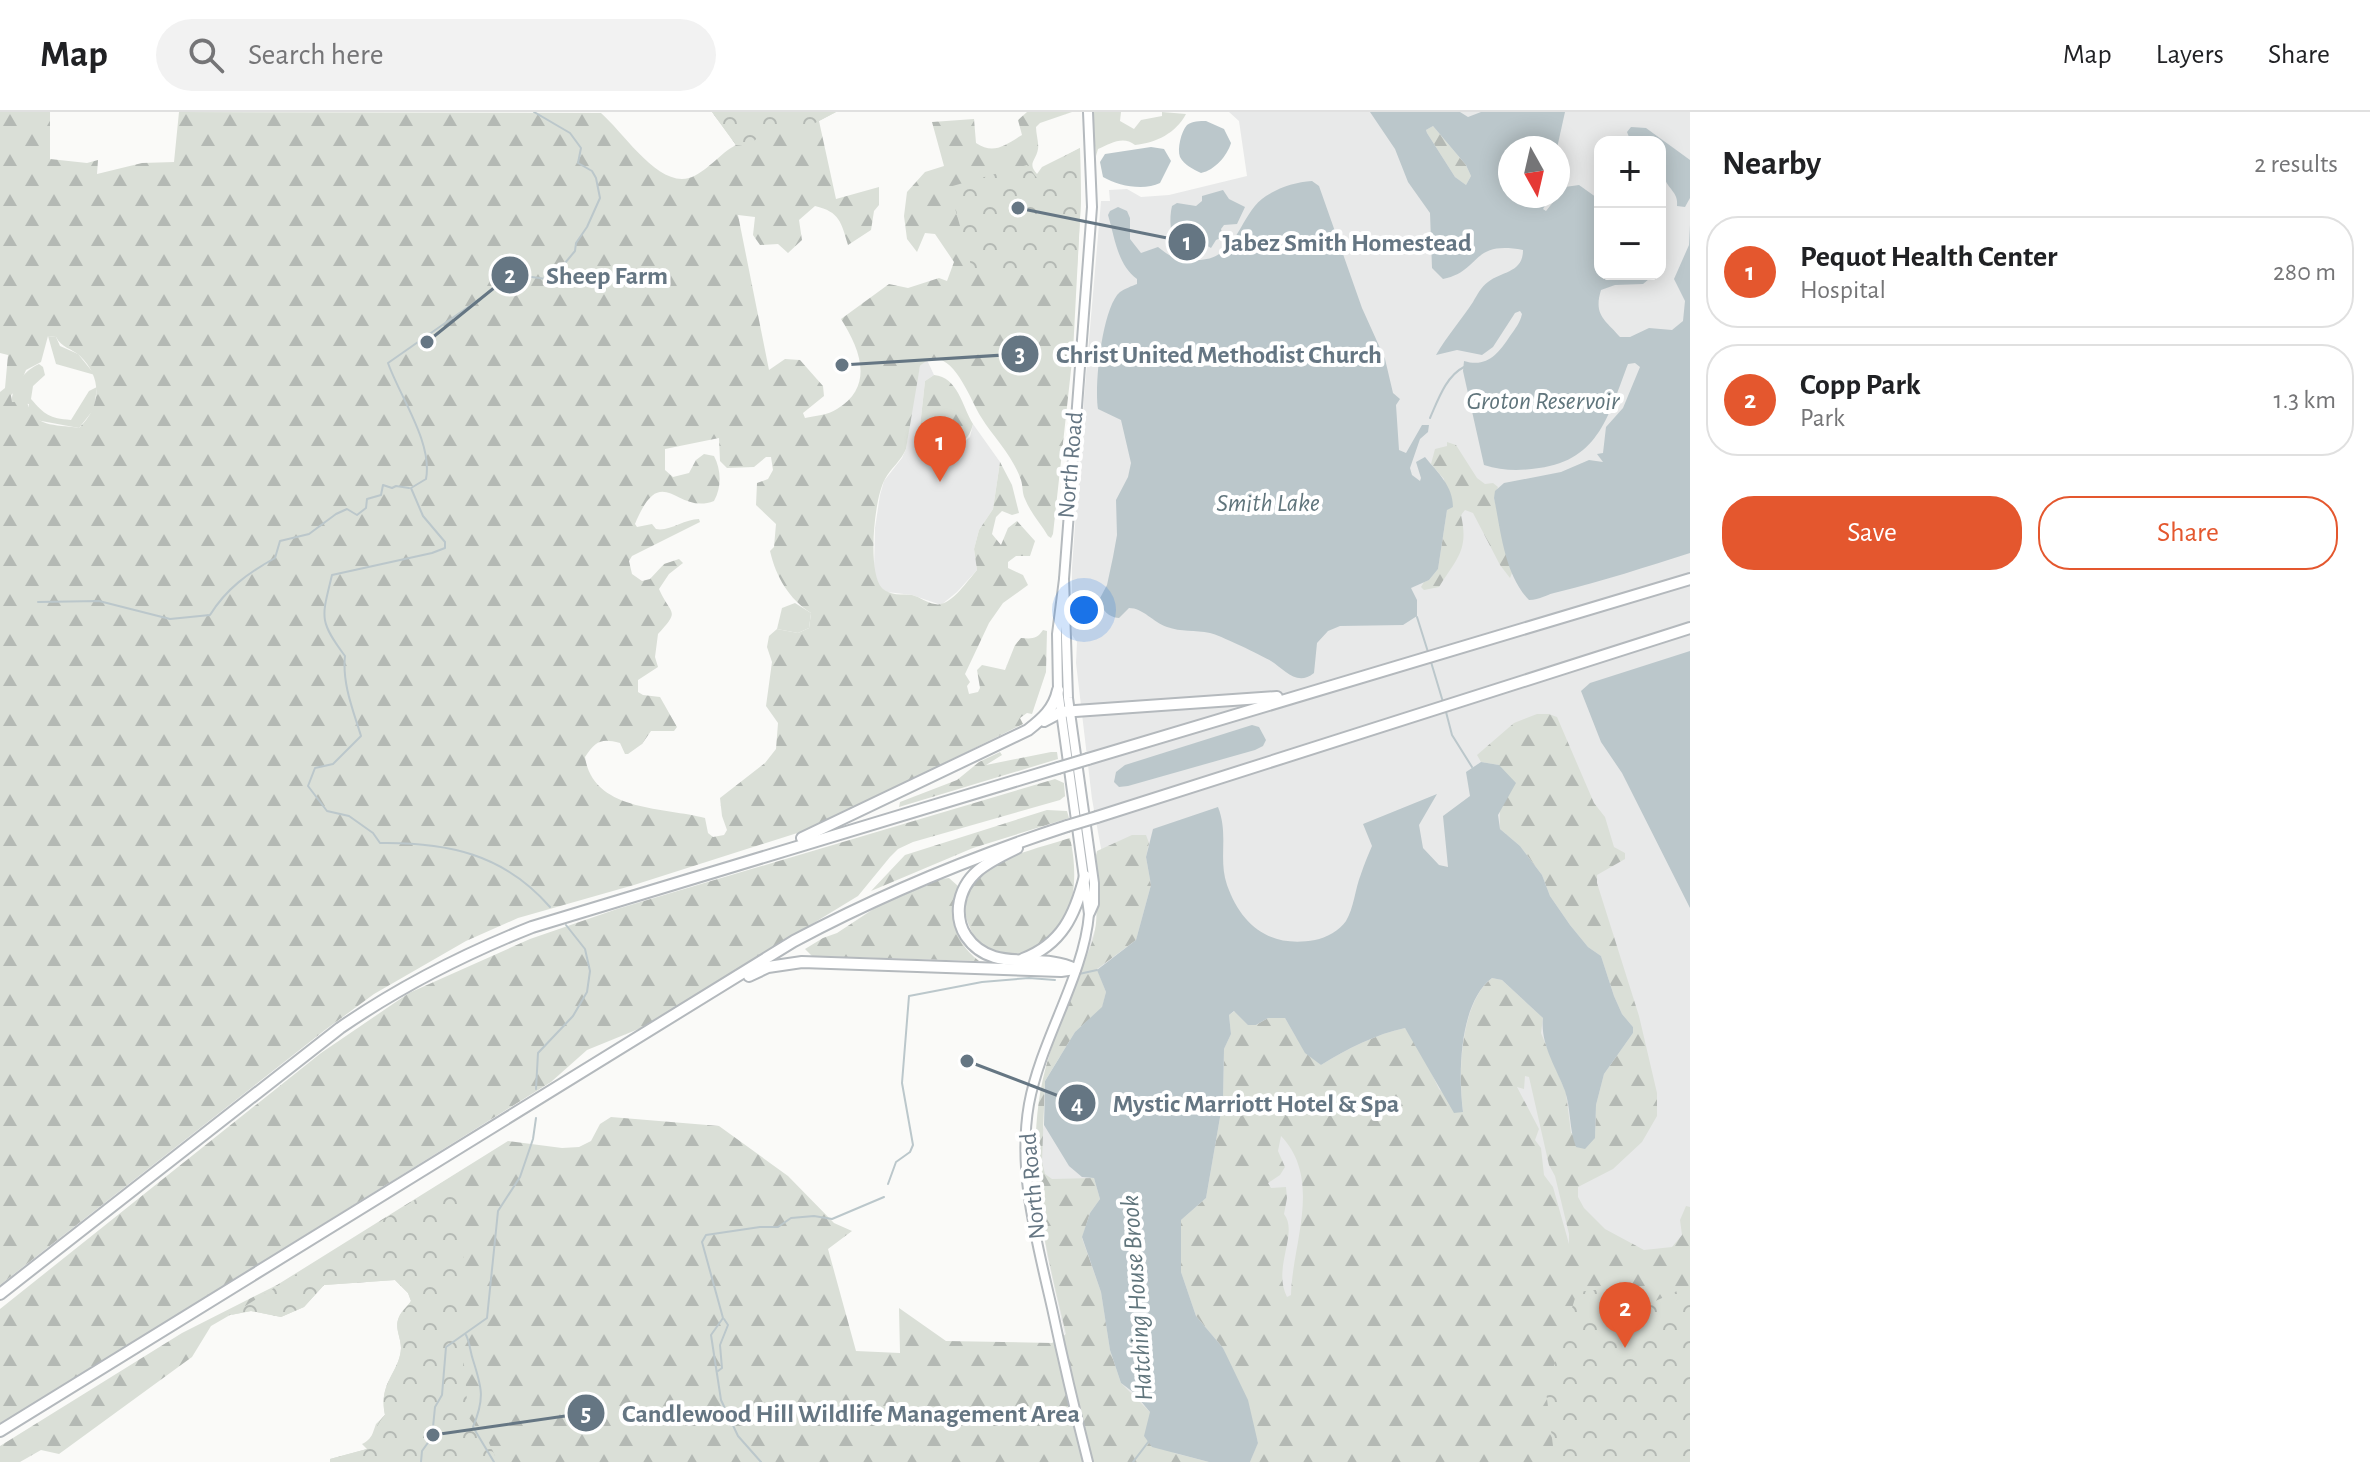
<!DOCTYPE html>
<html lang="en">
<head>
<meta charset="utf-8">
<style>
	body { margin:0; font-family:"Alegreya Sans",sans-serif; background:#f2f2f2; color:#202124 }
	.controls { position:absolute; right:24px; top:24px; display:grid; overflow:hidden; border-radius:16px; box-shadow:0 4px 20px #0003 }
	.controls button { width:72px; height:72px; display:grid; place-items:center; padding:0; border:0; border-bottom:2px solid #e0e0e0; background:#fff; color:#202124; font:40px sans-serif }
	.compass { position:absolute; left:1498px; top:24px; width:72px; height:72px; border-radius:50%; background:#fff; box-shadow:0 4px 20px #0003; rotate:172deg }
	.you { position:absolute; left:1084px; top:498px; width:28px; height:28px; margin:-20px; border:6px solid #fff; border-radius:50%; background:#1a73e8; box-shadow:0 0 0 12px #1a73e833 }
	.badge { display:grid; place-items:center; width:52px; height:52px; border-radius:50%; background:#e4572e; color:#fff; font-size:26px; font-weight:700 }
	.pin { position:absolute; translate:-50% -66px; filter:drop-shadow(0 2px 4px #0008) }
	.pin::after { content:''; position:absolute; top:42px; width:28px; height:24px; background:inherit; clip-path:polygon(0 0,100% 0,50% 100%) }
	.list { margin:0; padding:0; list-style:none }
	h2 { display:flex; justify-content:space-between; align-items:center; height:104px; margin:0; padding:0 32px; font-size:34px }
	h2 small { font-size:26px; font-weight:400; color:#757577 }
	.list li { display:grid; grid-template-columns:52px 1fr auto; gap:24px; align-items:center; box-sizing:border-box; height:112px; margin:0 16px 16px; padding:0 16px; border:2px solid #e0e0e0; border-radius:32px }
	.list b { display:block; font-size:30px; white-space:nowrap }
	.list p { margin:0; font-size:26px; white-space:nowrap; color:#757577 }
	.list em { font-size:26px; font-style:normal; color:#757577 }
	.actions { display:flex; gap:16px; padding:24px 32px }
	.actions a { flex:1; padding:18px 0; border:2px solid #e4572e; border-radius:32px; text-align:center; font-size:28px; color:#e4572e }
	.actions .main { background:#e4572e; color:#fff }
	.icon { flex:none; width:44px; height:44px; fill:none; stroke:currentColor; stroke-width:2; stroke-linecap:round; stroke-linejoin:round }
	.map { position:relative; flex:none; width:1690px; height:1350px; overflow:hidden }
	header { display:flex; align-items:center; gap:48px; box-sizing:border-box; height:112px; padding:0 40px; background:#fff; border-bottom:2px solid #e0e0e0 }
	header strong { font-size:38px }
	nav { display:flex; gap:44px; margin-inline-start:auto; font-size:28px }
	.search { width:560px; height:72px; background:#f2f2f2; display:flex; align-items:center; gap:20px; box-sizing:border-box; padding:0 28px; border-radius:44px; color:#757577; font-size:30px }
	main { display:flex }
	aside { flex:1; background:#fff }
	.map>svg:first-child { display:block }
	.built { fill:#e8e9e9; fill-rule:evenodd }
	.green { fill:#dadfd7 }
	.forest { fill:url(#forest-firs); fill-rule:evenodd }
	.park { fill:url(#park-crowns) }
	.water { fill:#bbc7cb; fill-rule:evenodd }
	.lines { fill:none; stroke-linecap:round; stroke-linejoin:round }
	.stream { stroke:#bbc7cb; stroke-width:2 }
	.major-casing { stroke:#b5babe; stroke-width:12 }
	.highway-casing { stroke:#b4b9bd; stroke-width:14 }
	.major { stroke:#fff; stroke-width:8 }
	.highway { stroke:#fff; stroke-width:10 }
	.highway-bridge-casing { stroke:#b4b9bd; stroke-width:14; stroke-linecap:butt }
	.highway-bridge { stroke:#fff; stroke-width:10 }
	.labels { text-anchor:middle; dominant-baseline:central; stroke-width:8; stroke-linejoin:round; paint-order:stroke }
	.street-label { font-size:24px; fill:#657683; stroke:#fff }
	.water-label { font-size:26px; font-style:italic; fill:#60757c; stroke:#fff }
	.leader { fill:none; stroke:#657683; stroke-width:3 }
	.callout-dot { fill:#657683; stroke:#fff; stroke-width:3 }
	.mark-label { font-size:24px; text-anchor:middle; font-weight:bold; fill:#fff }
	.callout-label { font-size:26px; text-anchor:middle; font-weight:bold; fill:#657683; stroke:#fff; stroke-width:8; stroke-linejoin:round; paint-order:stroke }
</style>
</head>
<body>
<header>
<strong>Map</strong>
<div class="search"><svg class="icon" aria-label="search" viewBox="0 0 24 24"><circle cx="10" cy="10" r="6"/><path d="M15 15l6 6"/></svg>Search here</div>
<nav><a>Map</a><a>Layers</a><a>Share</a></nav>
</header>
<main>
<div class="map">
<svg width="1690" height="1350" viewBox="0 0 1690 1350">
	<defs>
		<pattern id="forest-firs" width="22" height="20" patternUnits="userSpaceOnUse" patternTransform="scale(2)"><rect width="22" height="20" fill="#dadfd7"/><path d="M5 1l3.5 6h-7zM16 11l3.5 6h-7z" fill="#b4b9b4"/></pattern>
		<pattern id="park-crowns" width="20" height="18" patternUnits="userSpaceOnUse" patternTransform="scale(2)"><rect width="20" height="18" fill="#dadfd7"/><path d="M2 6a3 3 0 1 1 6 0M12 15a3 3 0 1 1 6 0" fill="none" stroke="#b4b9b4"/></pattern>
	</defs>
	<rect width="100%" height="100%" fill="#fafaf8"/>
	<g class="built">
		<path d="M1229,0H1690V1173L1434,1350H1093L1047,1143L1037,1080L1035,1052L1078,866L1098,809L1102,742L1092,687L1076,551L1077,530L1072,523V456L1084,286L1101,89H1110L1109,78L1127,77L1141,85L1169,83L1247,64L1239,9ZM1600,30H1660V162H1600ZM1510,36H1558V84H1510Z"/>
		<polygon points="927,248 934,263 925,269 919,324 944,332 961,332 970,325 973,312 1000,350 993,397 979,418 974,437 977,458 957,480 941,493 912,483 887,480 879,474 874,459 875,416 880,383 884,369 902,346 906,337 913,285 920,254"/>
	</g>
	<g class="green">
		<path d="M1092,0H1121L1120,9L1134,17L1141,8L1162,4V0L1186,2C1176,21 1156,31 1135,33C1123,23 1110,32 1098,37L1096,44Z"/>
		<polygon points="48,224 56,225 60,234 78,242 95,263 56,252"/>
		<path d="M39,252L43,255L45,263L33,274L31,287C45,303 49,306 71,308L89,279L97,275L94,297L79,316L36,308L28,298L29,292L12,290C11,275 25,258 39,252Z"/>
		<polygon points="795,491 811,501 809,516 798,521 777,517 782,496"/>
	</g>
	<g class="forest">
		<path d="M0,0H50V47L87,51L98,48L97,62L142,51L174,50L179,0L601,1C623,20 658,75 689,66C706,61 720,41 736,33L712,0H836L819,9L836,87L879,75V93L874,99L871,118L848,133C841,110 840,100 815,94L799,108L802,128L788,141L778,132L760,133L753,123L755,105L738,103L769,258L785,247L800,248L823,274L824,284L803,301L805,306C815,304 828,303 837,297C875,274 860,237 841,207L889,172L908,176L939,166L947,169L954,150L935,122L925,121L917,140L907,127L904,104L907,80L925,60L944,54L932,10L974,7L976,31C994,43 1005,33 1022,23L1018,8L1027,0H1072L1040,11L1036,15C1036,22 1039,31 1038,37C1036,49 1027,51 1037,62L1042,55L1080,36L1081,88L1073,240L1053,422L1051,426L1048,424C1041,412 1030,400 1025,387C1022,381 1023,374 1021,368C1013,344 994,326 981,305C969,286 950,227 920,254L906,337C901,349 891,356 885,367C874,386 867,460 882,476C890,484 902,482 912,483C920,485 927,491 935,492C950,496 968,468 977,458L974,437L979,418L993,397L1000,350L1012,373L1019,401L1012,403L1002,399L996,405L992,422L1001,433L1008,416L1017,409L1035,429L1030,444H1016L1008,450V456L1023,463L1028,473L1003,491L989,511L965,562L970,570L967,574L969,582L978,580L980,576L977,558L982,553L1005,558L1015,533L1021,526C1032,527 1037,527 1043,518L1047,519L1046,560L1032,602L1027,601L1020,606L1023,612L813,716L634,773L518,806L466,829L374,882L325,918L0,1173V280L5,276L8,243L0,241ZM48,224L56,225C62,236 71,236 80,244C103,266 101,295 79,316C54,312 34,316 27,290H12L11,283L18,277L26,258L41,250ZM719,326L720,349L727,356L754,355L766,345H771L773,358L768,367L757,371L756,393L776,412L774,435L770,439C776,465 789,487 811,501L809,516L798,521L777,517L769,524L767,535L772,550L766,594L778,611L776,637L765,651L720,686L722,704L727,718L724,723L713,725L708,721L705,706C664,695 593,700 585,645C596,629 601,626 620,631L625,642H628L642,632L651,619H674L677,615L660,585L643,583L638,580V568L658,555L655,545L658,522C681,497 671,504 659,477L669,462L683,451L679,447L664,452L650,467L642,469L632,462L629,449L632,444L700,410L699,407C684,407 669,420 656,417L652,412L637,415L635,412C662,346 676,404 714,389C722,375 721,357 714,344L704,342L696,348L689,361L673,365L665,358V337Z"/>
		<polygon points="1433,14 1466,53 1471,64 1466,73 1455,65 1427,21 1426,18"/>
		<path d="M934,263C958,265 962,294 973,312C966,342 940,334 919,324L925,269Z"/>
		<path d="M1447,330L1456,333L1477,366L1485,372L1493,371L1498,375L1494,386L1512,461L1510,466L1500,453L1473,401L1465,398L1461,403C1469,438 1457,446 1439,475L1424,478L1421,475L1424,470L1429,468L1438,457L1447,398L1444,367L1431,352L1435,337L1447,334Z"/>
		<path d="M1537,602H1549L1557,605L1594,691L1605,705L1614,735L1625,741V747L1597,763V771L1639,904L1657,981V1004L1642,1030L1613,1057L1578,1075V1085L1584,1096L1605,1117L1644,1138L1672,1135L1682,1123L1680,1108L1686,1094L1690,1095V1350H1250L1258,1330L1223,1236L1196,1204L1181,1160V1108L1206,1086L1223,988L1224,937L1231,922L1229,903L1235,899L1256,913L1268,906H1285L1296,925L1321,953C1347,937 1376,922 1405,916L1422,941L1439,977L1463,999C1458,962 1460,891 1492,866L1502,868L1543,906L1541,921L1566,981L1571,1021L1595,1026L1596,993L1604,962L1633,921V915L1622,902L1614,884L1601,844L1588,835L1570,813L1550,784L1542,763L1520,734L1500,717L1499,653L1481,650L1477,643L1514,611ZM1525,964L1529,965L1549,1053L1555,1064L1569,1122V1132L1553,1075L1544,1063L1541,1036L1535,1028L1539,1017L1517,975L1524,977ZM1281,1024C1323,1068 1292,1132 1291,1183L1287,1185C1272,1156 1299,1121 1284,1102L1287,1086L1286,1075L1271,1076L1268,1071L1280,1063L1285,1055L1278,1039Z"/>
		<polygon points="1000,640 1002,643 986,653 1051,640 1057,640 1058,647 899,695 900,690 957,668 979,650"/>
		<polygon points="1055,667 1064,671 1065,684 1060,688 913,730 898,737 890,745 858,784 641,916 587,938 551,970 0,1313 0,1197 321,941 409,881 530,827 617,797"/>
		<polygon points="1047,698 1067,699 1069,706 973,736 871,779 905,743"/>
		<path d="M1132,723H1146L1149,731L1146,745L1151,773L1136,828L1097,857L1106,880L1102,896L1075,920L1045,969L1042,1050L1045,1062L1052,1067L1094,1066L1100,1087L1090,1101L1082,1126L1101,1180L1110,1238L1121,1271L1150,1300L1174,1341L1209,1350H330V1347L367,1337L376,1312L385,1303C378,1270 400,1260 401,1236C401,1225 394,1216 399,1205C402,1199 408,1194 411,1189L408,1181L395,1168L324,1173L304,1195L281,1205L251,1199L230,1203L211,1214L192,1245L59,1342L41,1338L20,1350H0V1334L182,1221L277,1173L508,1029L562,1036L579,1035L591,1029L600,1012L611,1005L719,1014L788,1064L834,1111L852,1119L828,1137L856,1239L900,1241L899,1196L946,1229L1052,1231L1066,1222C1044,1131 1020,1037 1049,944C1058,915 1070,886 1081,858C1086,845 1093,831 1095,818C1100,792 1090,763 1097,739Z"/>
		<path d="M1070,726C1075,747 1077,778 1068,799C1052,839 990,867 970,816C966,807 964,801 966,792C969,780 974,768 983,760C1003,744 1045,734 1070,726Z"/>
		<path d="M949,766L958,774C955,808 950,826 979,849L812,844L805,837L823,826L837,821L878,794L941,767Z"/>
	</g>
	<g class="park">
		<path d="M712,0H836L798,20H792L789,15C764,14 765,18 749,35L736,33Z"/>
		<polygon points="1080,36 1081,88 1077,157 1038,158 1040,164 973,160 949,75 1027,53 1037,66 1067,43"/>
		<path d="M461,1059L459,1112L465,1159L460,1204L467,1289L469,1306L489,1331L498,1350H330V1347L367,1337L362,1332C374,1327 376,1312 385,1303C378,1271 400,1260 401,1236C401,1225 394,1216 399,1205C401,1199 408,1194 411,1189L408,1181L395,1168L324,1173L304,1195L281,1205L251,1199L231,1203Z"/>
		<polygon points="1690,1173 1690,1350 1555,1350 1546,1279 1577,1180 1604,1177 1634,1199"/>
	</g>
	<g class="water">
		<path d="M1370,0H1460L1468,5L1481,0H1565L1557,36H1510V84H1522L1525,87L1527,84H1551L1543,97L1546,99L1565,75L1579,73L1600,88V162H1655L1643,172L1615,173L1601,178C1593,204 1606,208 1620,225H1630L1649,216L1672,218L1683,209L1685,189L1674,167L1689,133L1690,113V441C1646,455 1603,469 1558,480C1547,482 1540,488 1529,488C1504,462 1501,419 1494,386L1495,379L1504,371L1561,360L1589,348L1603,350L1597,342L1603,341L1606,315L1623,296L1640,255L1635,251L1628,252C1609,301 1600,348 1539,356C1521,359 1502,359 1484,353L1463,259L1464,249C1487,256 1498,242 1510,224C1515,217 1520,211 1522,202L1520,199L1515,201L1493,235L1482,243L1457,238L1436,243C1447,224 1461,208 1473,190C1477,183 1481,175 1488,170C1502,159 1523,161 1523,138C1470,128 1482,159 1443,167L1432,156L1430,101L1408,70L1395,37ZM1433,14L1466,53L1471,64L1466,73L1455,65L1427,21L1426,18Z"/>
		<path d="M1206,9L1224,17L1231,31C1227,44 1215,58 1201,61C1193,57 1184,53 1180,45C1177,37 1181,20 1187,13C1192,9 1200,9 1206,9Z"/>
		<path d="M1631,15L1646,16L1690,48V86L1685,95L1677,94C1679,80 1667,77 1664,64C1662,53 1660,42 1660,30H1631L1627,20Z"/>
		<path d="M1151,35L1164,37L1171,49L1160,71C1144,79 1118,74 1103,65L1100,50L1105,42Z"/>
		<path d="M1312,69L1319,74L1362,196L1385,247L1393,281L1400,287L1396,293L1399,338L1406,341L1422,313H1429L1428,320L1420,327L1410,356L1412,363L1420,369L1421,366L1416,350L1425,345C1438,361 1453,374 1453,395L1447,398L1438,457L1429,468L1411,476L1417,488V504L1403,513L1340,514L1328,519L1317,531L1314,561C1297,575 1285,558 1271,549C1263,544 1217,522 1210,521C1195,518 1181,520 1167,515C1153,510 1143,496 1129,496L1119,506C1108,505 1103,499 1099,488L1107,473L1113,445L1117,423L1116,388L1128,365L1131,351L1121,308L1098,297C1094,275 1102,195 1120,180C1124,177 1132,174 1137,172V167C1117,152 1115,126 1108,103L1110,99L1118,95L1127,99L1130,106V127L1141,141L1158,135C1173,147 1178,149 1197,148C1239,148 1238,102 1266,84C1280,75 1296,70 1312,69Z"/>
		<path d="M1223,78L1229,87L1245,95L1237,112L1224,113L1221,117L1223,125L1216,128L1211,136L1201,130L1186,136L1177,135C1170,124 1169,106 1172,94L1177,91L1196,94L1202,89V84Z"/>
		<polygon points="1690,539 1690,796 1622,661 1601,630 1581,579 1590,571"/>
		<polygon points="1252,613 1259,615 1266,628 1263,634 1255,638 1128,674 1119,675 1114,670 1116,660 1125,653"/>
		<path d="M1481,650L1499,653L1516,671L1498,703L1500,717L1520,734L1542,763L1550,784L1570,813L1588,835L1601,844L1614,884L1622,902L1633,915V921L1604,962L1596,993L1595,1026L1585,1037L1576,1035C1569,1017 1571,997 1565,979C1556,955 1540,932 1543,906L1502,868L1492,866C1459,891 1458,962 1463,1000L1454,1001L1405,916C1376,922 1347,937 1321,953L1305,941L1285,906H1268L1256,913H1248L1234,899L1229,903L1231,922L1224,937L1223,988L1206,1086L1181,1108V1160L1196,1204L1223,1236L1248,1288L1258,1331L1250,1350H1209L1152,1335L1144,1324L1150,1300L1133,1280L1121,1271L1110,1238L1101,1180L1082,1125L1090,1101L1100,1087L1094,1066L1082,1065L1069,1054L1044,1013L1045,969L1075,920L1102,895L1106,880L1097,858L1136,828L1151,773L1146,745L1153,717L1218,695C1229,723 1218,746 1227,773C1242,815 1271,836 1315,828C1326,826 1340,818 1346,809C1354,796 1355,777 1361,762C1364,753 1368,743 1372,734L1363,712L1437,682L1419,713L1423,736L1439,753L1448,755L1443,704L1470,684L1466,660Z"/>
	</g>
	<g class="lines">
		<g class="stream">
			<path d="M534,0L570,21L581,36L578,51L592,59L596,66L600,86L587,115L576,131L575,139L555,163L546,167L525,164L501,172L388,251C400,285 433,331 426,367L411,376L423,404L445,430V436L432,441L332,463C322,505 318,508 345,544C342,571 353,598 361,624L333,652L315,656L308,674L327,699L349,704L373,721L380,731C447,730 504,742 550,795"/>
			<path d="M1430,306C1438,288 1446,264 1464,255"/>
			<path d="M38,490L99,489L170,507L210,503C226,477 248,461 275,446L280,429L309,422L336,402L347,397L357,403L366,396L367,387L381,383L383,373L392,376L396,374L409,376"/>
			<polyline points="1417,505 1428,540"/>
			<polyline points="1431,550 1443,590"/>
			<polyline points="1446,600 1452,623 1472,655"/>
			<polyline points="1079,862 1097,858"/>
			<polyline points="536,977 538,941 573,904 587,880 590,859 585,837 566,813"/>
			<polyline points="888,1072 896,1050 910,1040 913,1033 902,971 909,884 982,870 1029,866 1055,868"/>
			<path d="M466,1223C470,1231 470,1239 473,1248C482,1276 485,1286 473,1315L494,1350"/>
			<polyline points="718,1259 722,1256 720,1233 728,1213 724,1207"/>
			<polyline points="421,1350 422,1339 432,1325 435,1295 442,1283 446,1235 487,1206 498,1099 520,1065 533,1027 536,1006"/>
			<polyline points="761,1350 738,1324 721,1288 711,1223 723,1206 702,1130 706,1123 760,1115 778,1115 791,1106 814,1104 832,1107 884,1085"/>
			<polyline points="1133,1350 1149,1329"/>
		</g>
		<g class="major-casing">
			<g id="major">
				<polyline points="1088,0 1092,95 1064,467 1068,586 1094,771 1094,792 1090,801"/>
				<path d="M1064,467L1057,522L1058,578L1089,802C1084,864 1041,927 1029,992C1017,1060 1037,1130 1052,1196C1063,1248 1075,1299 1088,1350"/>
			</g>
		</g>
		<g class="highway-casing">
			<g id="highway">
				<polyline points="1044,609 1061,600 1277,585"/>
				<polyline points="1088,647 1690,467"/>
				<polyline points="1097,705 1690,516"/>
				<path d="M802,726L1028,618C1042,607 1054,597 1058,578"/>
				<path d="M1017,736C990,749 963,761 959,794C958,805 960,815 966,824C992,863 1040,839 1075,857"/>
				<path d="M1023,847C1062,832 1075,803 1085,764"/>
				<polyline points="749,864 768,855 802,850 1061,859 1075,857"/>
				<path d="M0,1182L340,916C401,874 464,842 532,815L1058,656"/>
				<path d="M0,1319L794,829C882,782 972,745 1067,714"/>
			</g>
		</g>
		<use href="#major" class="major"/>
		<use href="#highway" class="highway"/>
		<g class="highway-bridge-casing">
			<g id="highway-bridge">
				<polyline points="1058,656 1088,647"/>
				<polyline points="1067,714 1097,705"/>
			</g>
		</g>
		<use href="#highway-bridge" class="highway-bridge"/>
	</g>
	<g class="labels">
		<g class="street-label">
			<text transform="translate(1071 353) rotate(-85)">North Road</text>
			<text transform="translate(1033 1074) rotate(-95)">North Road</text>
		</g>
		<g class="water-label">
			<text x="1543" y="289">Groton Reservoir</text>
			<text x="1268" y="391">Smith Lake</text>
			<text transform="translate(1137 1186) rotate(-94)">Hatching House Brook</text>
		</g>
	</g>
	<path class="leader" d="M1018 96L1187 130M427 230L510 163M842 253L1020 242M967 949L1077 991M433 1323L586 1301"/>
	<g class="callout-dot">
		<circle cx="1018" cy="96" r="8"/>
		<circle cx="427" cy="230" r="8"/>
		<circle cx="842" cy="253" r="8"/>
		<circle cx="967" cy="949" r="8"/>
		<circle cx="433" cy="1323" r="8"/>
		<circle cx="1187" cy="130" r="20"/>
		<circle cx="510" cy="163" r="20"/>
		<circle cx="1020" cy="242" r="20"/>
		<circle cx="1077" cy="991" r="20"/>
		<circle cx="586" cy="1301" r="20"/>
	</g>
	<g class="mark-label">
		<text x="1187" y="138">1</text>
		<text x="510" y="171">2</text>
		<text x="1020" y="250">3</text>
		<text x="1077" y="1000">4</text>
		<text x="586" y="1309">5</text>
	</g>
	<g class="callout-label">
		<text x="1347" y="139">Jabez Smith Homestead</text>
		<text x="607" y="172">Sheep Farm</text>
		<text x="1219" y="251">Christ United Methodist Church</text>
		<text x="1256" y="1000">Mystic Marriott Hotel &amp; Spa</text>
		<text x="851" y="1310">Candlewood Hill Wildlife Management Area</text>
	</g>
</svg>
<div class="controls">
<button>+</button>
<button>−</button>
</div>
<svg class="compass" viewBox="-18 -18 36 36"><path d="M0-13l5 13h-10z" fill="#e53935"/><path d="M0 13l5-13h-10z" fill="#757577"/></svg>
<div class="you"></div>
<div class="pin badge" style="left:940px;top:370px">1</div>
<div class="pin badge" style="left:1625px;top:1236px">2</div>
</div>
<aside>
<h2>Nearby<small>2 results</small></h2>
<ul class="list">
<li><span class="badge">1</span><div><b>Pequot Health Center</b><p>Hospital</p></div><em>280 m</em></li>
<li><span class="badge">2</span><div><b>Copp Park</b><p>Park</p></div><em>1.3 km</em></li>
</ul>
<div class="actions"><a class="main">Save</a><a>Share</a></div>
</aside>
</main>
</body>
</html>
